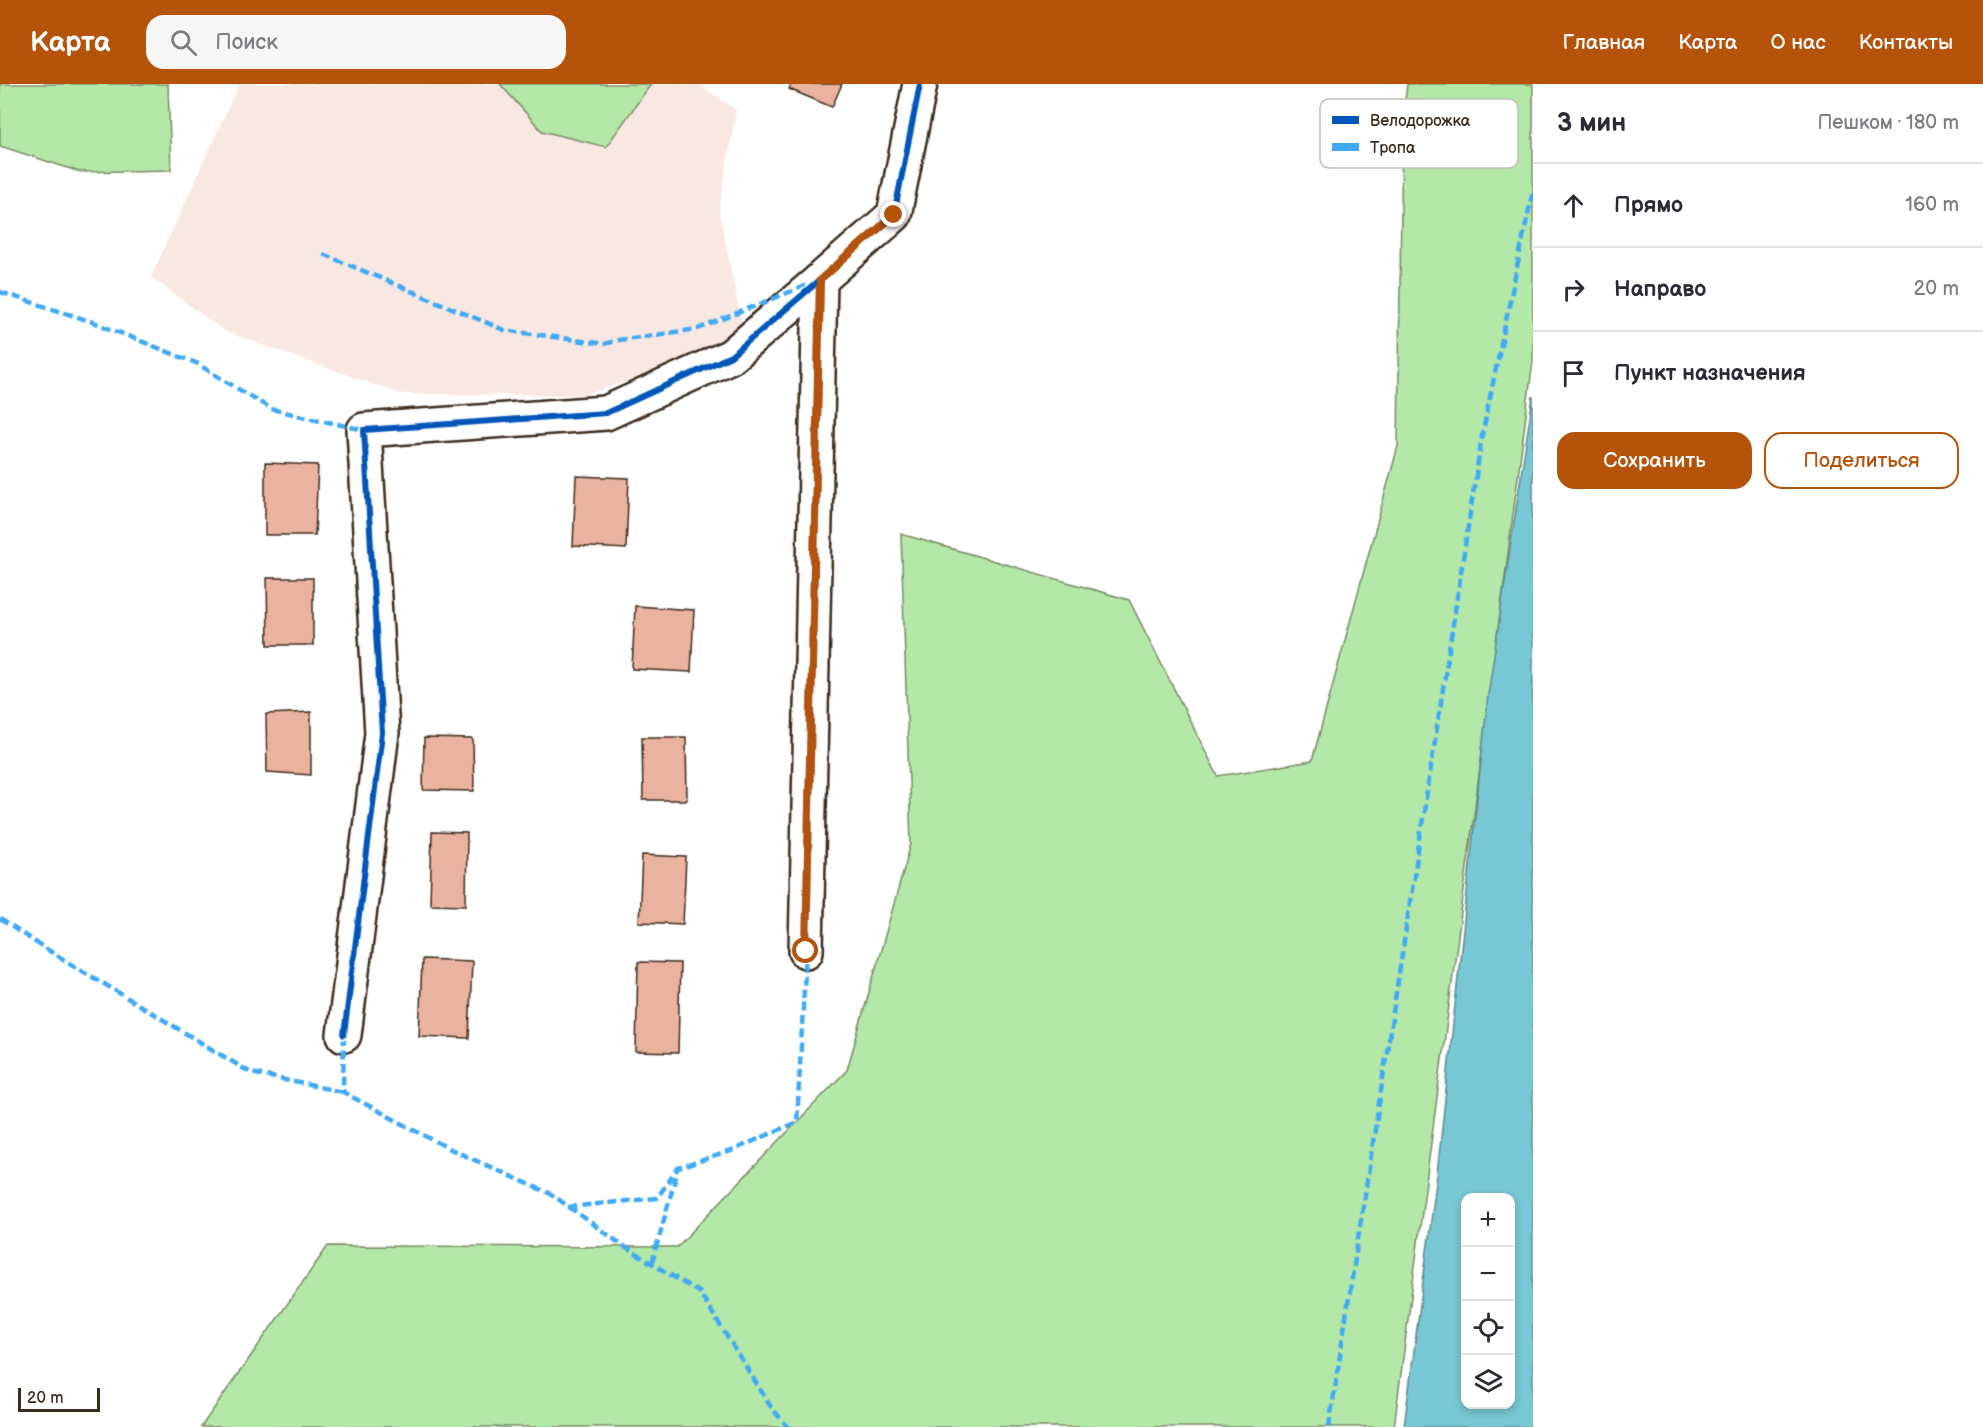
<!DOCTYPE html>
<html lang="ru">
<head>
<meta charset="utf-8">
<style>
	body { margin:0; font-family:"Balsamiq Sans",sans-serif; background:#f7f7f7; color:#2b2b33 }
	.controls { position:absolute; right:18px; bottom:18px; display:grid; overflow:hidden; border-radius:12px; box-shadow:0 3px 9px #0003 }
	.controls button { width:54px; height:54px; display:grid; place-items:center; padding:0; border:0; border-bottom:2px solid #e1e1e2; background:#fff; color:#2b2b33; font:30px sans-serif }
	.scale { position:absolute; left:18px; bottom:15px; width:82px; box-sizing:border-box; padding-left:6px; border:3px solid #3b2a1e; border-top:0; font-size:16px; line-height:21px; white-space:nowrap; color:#3b2a1e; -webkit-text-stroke:4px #fff; paint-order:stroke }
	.stop { position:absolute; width:18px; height:18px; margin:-14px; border:4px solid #b45309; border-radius:50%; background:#fff }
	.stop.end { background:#b45309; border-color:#fff; box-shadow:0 2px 6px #0008 }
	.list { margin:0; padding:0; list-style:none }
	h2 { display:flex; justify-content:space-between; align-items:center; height:78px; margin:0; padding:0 24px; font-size:26px }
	h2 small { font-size:20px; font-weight:400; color:#7c7c81 }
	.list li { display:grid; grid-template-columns:39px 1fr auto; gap:18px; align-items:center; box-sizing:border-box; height:84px; padding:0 24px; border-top:2px solid #e1e1e2 }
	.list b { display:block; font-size:22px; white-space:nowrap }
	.list em { font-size:20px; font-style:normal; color:#7c7c81 }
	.actions { display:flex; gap:12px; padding:18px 24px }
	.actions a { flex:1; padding:14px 0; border:2px solid #b45309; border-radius:18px; text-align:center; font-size:21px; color:#b45309 }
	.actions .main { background:#b45309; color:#fff }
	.icon { flex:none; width:33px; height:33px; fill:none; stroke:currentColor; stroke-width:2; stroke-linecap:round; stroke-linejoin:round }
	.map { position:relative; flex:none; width:1533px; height:1343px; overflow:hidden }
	header { display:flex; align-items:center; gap:36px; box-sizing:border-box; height:84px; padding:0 30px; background:#b45309; color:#fff }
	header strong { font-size:28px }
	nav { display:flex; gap:33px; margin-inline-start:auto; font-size:21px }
	.search { width:420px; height:54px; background:#f7f7f7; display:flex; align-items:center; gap:15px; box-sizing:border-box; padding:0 21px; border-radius:18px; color:#7c7c81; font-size:22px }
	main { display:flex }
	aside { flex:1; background:#fff }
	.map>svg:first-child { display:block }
	.built { fill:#f9e8e2 }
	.green { fill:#b4e8a9; stroke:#788964; stroke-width:1.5 }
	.water { fill:#78c7d4; stroke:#60888b; stroke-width:1.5; fill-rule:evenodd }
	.building { fill:#eab3a0; stroke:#3b2a1e; stroke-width:1.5 }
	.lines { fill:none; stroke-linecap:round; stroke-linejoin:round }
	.minor-casing { stroke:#3b2a1e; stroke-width:38 }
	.minor { stroke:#fff; stroke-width:33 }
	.quiet { stroke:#3fa9f5; stroke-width:4.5; stroke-dasharray:9 4.5; stroke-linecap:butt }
	.cycleway-casing { stroke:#fff; stroke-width:10 }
	.cycleway { stroke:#0057b8; stroke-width:6 }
	.route { stroke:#b45309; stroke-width:8 }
	.key { fill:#fff; stroke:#c4bfbc; stroke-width:1.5 }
	.key-label { font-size:16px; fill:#3b2a1e }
</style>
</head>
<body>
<header>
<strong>Карта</strong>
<div class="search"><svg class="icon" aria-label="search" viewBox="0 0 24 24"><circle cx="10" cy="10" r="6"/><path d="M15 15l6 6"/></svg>Поиск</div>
<nav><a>Главная</a><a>Карта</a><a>О нас</a><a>Контакты</a></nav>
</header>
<main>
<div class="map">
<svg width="1533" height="1343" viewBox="0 0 1533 1343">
	<rect width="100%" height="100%" fill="#fff"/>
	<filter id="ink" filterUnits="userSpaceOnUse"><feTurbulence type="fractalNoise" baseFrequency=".0167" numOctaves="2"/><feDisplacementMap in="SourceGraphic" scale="12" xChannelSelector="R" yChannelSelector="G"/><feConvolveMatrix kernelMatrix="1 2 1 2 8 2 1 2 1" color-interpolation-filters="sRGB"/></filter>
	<g filter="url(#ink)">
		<polygon class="built" points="239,0 698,0 736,26 719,127 746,259 585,311 401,310 226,248 151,193"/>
		<g class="green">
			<polygon points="0,0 168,0 171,86 80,88 0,62"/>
			<polygon points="500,0 651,0 606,63 542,47"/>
			<polygon points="1407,0 1533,0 1533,277 1394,1343 201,1343 328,1162 677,1163 847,986 911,760 901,450 1129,516 1218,692 1312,677 1398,362 1402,41"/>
		</g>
		<path class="water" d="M1533,312V1343H1404L1437,1091L1488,611ZM1466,1114H1510V1320H1466Z"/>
		<g class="building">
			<polygon points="791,0 842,0 832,23 789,5"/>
			<polygon points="265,379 318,381 315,451 265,451"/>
			<polygon points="576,392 629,394 626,465 573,462"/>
			<polygon points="267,494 313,494 313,561 268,561"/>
			<polygon points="635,522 694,526 691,588 632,585"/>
			<polygon points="311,628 311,691 267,688 266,630"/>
			<polygon points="642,653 686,653 687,716 643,716"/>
			<polygon points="424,654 473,655 474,707 423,706"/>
			<polygon points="432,748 467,749 466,821 430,820"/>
			<polygon points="642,771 686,773 683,840 639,838"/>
			<polygon points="422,875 472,877 469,954 419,952"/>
			<polygon points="638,878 680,879 678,969 636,968"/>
		</g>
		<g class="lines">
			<g class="minor-casing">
				<g id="minor">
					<polyline points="806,867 820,196 894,131 920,0"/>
					<polyline points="344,951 382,649 364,346 606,329 731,272 820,196"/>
				</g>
			</g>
			<use href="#minor" class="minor"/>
			<g class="quiet">
				<polyline points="323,170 504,246 604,260 618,256 698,245 807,201"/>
				<polyline points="0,208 93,238 196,279 271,325 364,346"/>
				<polyline points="0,835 35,858 251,989 343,1008"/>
				<polyline points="344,951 343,1008 450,1065 551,1110 625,1163 700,1209 771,1323 788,1343"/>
				<polyline points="568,1123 657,1114 678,1084 731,1067 797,1038 806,867"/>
				<polyline points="652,1179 676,1092"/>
				<polyline points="1329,1343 1482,352 1533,106"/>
			</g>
			<g class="cycleway-casing">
				<g id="cycleway">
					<polyline points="806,867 820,196 894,131 920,0"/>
					<polyline points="344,951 382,649 364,346 606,329 731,272 820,196"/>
				</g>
			</g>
			<use href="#cycleway" class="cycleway"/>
		</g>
	</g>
	<g class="lines" filter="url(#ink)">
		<polyline class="route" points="806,867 820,196 894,131"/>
	</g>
	<rect x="1320" y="15" width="198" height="69" rx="9" class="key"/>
	<rect x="1332" y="32" width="27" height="8" fill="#0057b8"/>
	<rect x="1332" y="59" width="27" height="8" fill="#3fa9f5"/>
	<g class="key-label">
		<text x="1370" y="42">Велодорожка</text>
		<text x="1370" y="69">Тропа</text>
	</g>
</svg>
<div class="controls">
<button>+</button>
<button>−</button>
<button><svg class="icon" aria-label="locate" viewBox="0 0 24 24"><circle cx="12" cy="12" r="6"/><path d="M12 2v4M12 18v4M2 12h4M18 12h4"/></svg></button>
<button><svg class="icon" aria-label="layers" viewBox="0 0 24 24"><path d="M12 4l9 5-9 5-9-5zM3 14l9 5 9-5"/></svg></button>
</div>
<div class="scale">20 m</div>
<div class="stop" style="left:806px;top:867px"></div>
<div class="stop end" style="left:894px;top:131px"></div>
</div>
<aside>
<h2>3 мин<small>Пешком · 180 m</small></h2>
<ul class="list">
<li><svg class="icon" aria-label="ahead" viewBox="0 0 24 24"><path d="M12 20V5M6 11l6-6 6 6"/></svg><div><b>Прямо</b></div><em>160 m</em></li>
<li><svg class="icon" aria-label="right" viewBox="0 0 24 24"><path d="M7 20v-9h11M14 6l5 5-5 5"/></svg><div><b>Направо</b></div><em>20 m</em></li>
<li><svg class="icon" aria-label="arrive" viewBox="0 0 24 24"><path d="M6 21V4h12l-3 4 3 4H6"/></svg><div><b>Пункт назначения</b></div></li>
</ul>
<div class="actions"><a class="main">Сохранить</a><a>Поделиться</a></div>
</aside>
</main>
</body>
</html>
